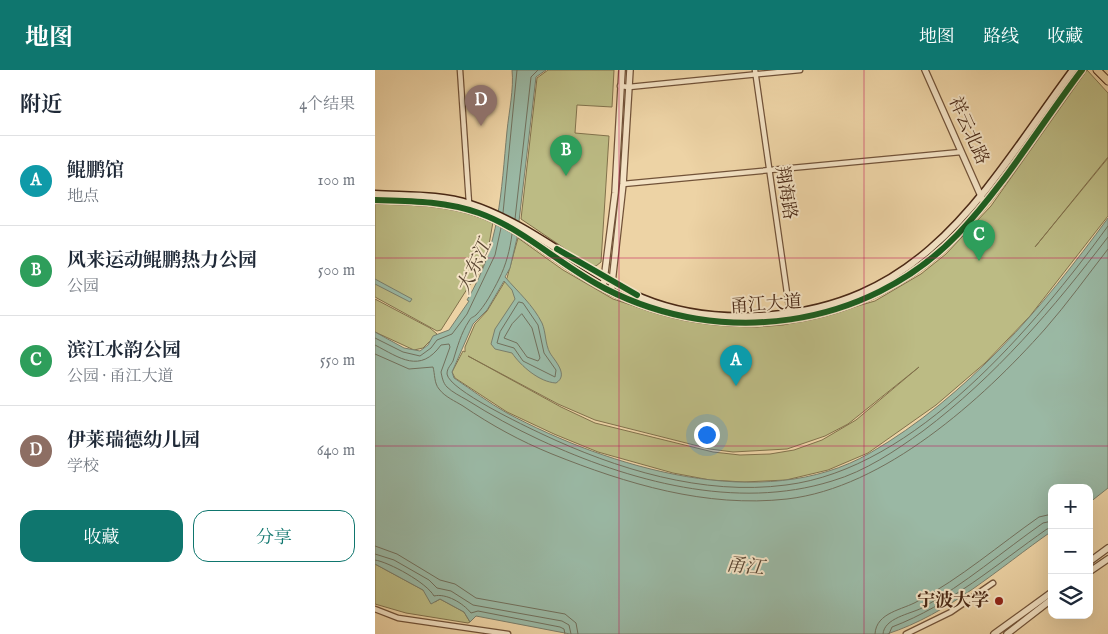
<!DOCTYPE html>
<html lang="zh">
<head>
<meta charset="utf-8">
<style>
	body { margin:0; font-family:"IM FELL English","Noto Serif SC",serif; background:#f2f2f3; color:#1f2937 }
	.controls { position:absolute; right:15px; bottom:15px; display:grid; overflow:hidden; border-radius:10px; box-shadow:0 5px 20px #0002 }
	.controls button { width:45px; height:45px; display:grid; place-items:center; padding:0; border:0; border-bottom:1px solid #e0e1e3; background:#fff; color:#1f2937; font:25px sans-serif }
	.you { position:absolute; left:331px; top:364px; width:18px; height:18px; margin:-12px; border:4px solid #fff; border-radius:50%; background:#1a73e8; box-shadow:0 0 0 8px #1a73e833 }
	.badge { display:grid; place-items:center; width:32px; height:32px; border-radius:50%; background:#0f766e; color:#fff; font-size:16px; font-weight:700 }
	.pin { position:absolute; translate:-50% -41px; filter:drop-shadow(0 1px 2px #0008) }
	.pin::after { content:''; position:absolute; top:26px; width:18px; height:15px; background:inherit; clip-path:polygon(0 0,100% 0,50% 100%) }
	.list { margin:0; padding:0; list-style:none }
	h2 { display:flex; justify-content:space-between; align-items:center; height:65px; margin:0; padding:0 20px; font-size:21px }
	h2 small { font-size:16px; font-weight:400; color:#747a83 }
	.list li { display:grid; grid-template-columns:32px 1fr auto; gap:15px; align-items:center; box-sizing:border-box; height:90px; padding:0 20px; border-top:1px solid #e0e1e3 }
	.list b { display:block; font-size:19px; white-space:nowrap }
	.list p { margin:0; font-size:16px; white-space:nowrap; color:#747a83 }
	.list em { font-size:16px; font-style:normal; color:#747a83 }
	.actions { display:flex; gap:10px; padding:15px 20px }
	.actions a { flex:1; padding:11px 0; border:1px solid #0f766e; border-radius:15px; text-align:center; font-size:18px; color:#0f766e }
	.actions .main { background:#0f766e; color:#fff }
	.icon { flex:none; width:28px; height:28px; fill:none; stroke:currentColor; stroke-width:2; stroke-linecap:round; stroke-linejoin:round }
	.map { position:relative; flex:none; width:733px; height:564px; overflow:hidden }
	header { display:flex; align-items:center; gap:30px; box-sizing:border-box; height:70px; padding:0 25px; background:#0f766e; color:#fff }
	header strong { font-size:24px }
	nav { display:flex; gap:28px; margin-inline-start:auto; font-size:18px }
	main { display:flex }
	aside { flex:1; background:#fff }
	.map>svg:first-child { display:block }
	.green { fill:#bcbb84; stroke:#82724c; fill-rule:evenodd }
	.water { fill:#9ab8a4; stroke:#7a7e6b }
	.lines { fill:none; stroke-linecap:round; stroke-linejoin:round }
	.shore { stroke:#72705c; stroke-width:1 }
	.minor-casing { stroke:#725339; stroke-width:7 }
	.tertiary-casing { stroke:#725339; stroke-width:8 }
	.secondary-casing { stroke:#492815; stroke-width:9 }
	.primary-casing { stroke:#492815; stroke-width:9 }
	.minor { stroke:#f3e2c4; stroke-width:4.5 }
	.tertiary { stroke:#f3e2c4; stroke-width:5.5 }
	.secondary { stroke:#f3e2c4; stroke-width:6 }
	.primary { stroke:#edd3a5; stroke-width:7 }
	.cycleway-casing { stroke:#f3e2c4; stroke-width:9 }
	.cycleway { stroke:#1b5e20; stroke-width:6 }
	.grid { fill:none; stroke:#c2185b; stroke-width:1; stroke-opacity:0.55 }
	.poi-dot { fill:#8f2418; stroke:#f3e2c4; stroke-width:2 }
	.labels { text-anchor:middle; dominant-baseline:central; stroke-width:4; stroke-linejoin:round; paint-order:stroke }
	.street-label { font-size:18px; fill:#492815; stroke:#f3e2c4 }
	.poi-label { font-size:18px; font-weight:bold; fill:#492815; stroke:#f3e2c4; text-anchor:end }
	.water-label { font-size:19px; font-style:italic; fill:#594532; stroke:#f3e2c4 }
</style>
</head>
<body>
<header>
<strong>地图</strong>
<nav><a>地图</a><a>路线</a><a>收藏</a></nav>
</header>
<main>
<aside>
<h2>附近<small>4个结果</small></h2>
<ul class="list">
<li><span class="badge" style="background:#0f9aa8">A</span><div><b>鲲鹏馆</b><p>地点</p></div><em>100 m</em></li>
<li><span class="badge" style="background:#2e9e5b">B</span><div><b>风来运动鲲鹏热力公园</b><p>公园</p></div><em>500 m</em></li>
<li><span class="badge" style="background:#2e9e5b">C</span><div><b>滨江水韵公园</b><p>公园 · 甬江大道</p></div><em>550 m</em></li>
<li><span class="badge" style="background:#8d6e63">D</span><div><b>伊莱瑞德幼儿园</b><p>学校</p></div><em>640 m</em></li>
</ul>
<div class="actions"><a class="main">收藏</a><a>分享</a></div>
</aside>
<div class="map">
<svg width="733" height="564" viewBox="0 0 733 564">
	<rect width="100%" height="100%" fill="#edd3a5"/>
	<filter id="stains"><feTurbulence type="fractalNoise" baseFrequency=".004" numOctaves="4"/><feColorMatrix values="0 0 0 0 .2 0 0 0 0 .09 0 0 0 0 .02 0 0 0 .5 -.17"/></filter>
	<radialGradient id="worn" r=".72"><stop offset=".6" stop-color="#630" stop-opacity="0"/><stop offset="1" stop-color="#630" stop-opacity=".3"/></radialGradient>
	<g class="green">
		<polygon points="173,0 239,0 237,37 202,35 200,63 234,66 226,192 221,196 214,195 146,149 162,8"/>
		<path d="M712,0L733,23V87L660,177L733,88V146L655,246L610,293L561,335L493,383L453,400L411,410L369,412L335,410L298,403L223,382L179,364L132,342L80,308L77,302L88,281L90,282V277L100,254L112,241L132,208L143,168L188,200L238,229L277,242L310,250L382,257L408,255L448,246L500,231L546,204L571,184L616,136ZM93,286L183,334L220,350L335,379L358,382L412,379L450,366L473,354L544,297L481,350L447,370L419,380L395,384L365,385L338,382L220,353L186,337Z"/>
		<polygon points="0,133 55,135 80,139 118,152 113,180 107,199 94,216 66,260 62,261 0,227"/>
		<polygon points="0,229 55,258 62,264 48,278 39,280 0,262"/>
		<polygon points="0,494 48,520 60,532 65,529 89,542 95,552 93,553 31,543 0,534"/>
	</g>
	<g class="water">
		<path d="M137,0H171L161,7L142,168L135,198L130,207C143,222 158,235 167,253C171,262 170,274 175,283C180,291 194,305 181,313C164,312 146,296 137,283L120,279L116,274L120,259L140,229L137,220L129,211L112,240L98,254L77,302L79,308C97,320 114,333 132,343C233,397 388,445 495,383C592,327 668,237 733,148V418L714,433V418H677V461C624,498 574,544 512,564H195L101,546L95,552L89,542L65,529L56,534L48,520L0,494V262L29,278L45,281L53,275L58,266L74,260L94,231L92,230C125,176 126,122 132,61C134,41 139,19 137,0Z"/>
		<polygon points="0,209 37,229 35,232 0,214"/>
	</g>
	<g class="lines">
		<g class="shore">
			<polyline points="128,143 142,0"/>
			<polyline points="140,149 156,7 163,0"/>
			<path d="M137,164C135,180 131,195 124,209C118,221 110,236 101,245C96,249 97,246 94,251C86,263 82,278 78,291C76,295 72,298 72,304C74,320 150,356 167,364C241,399 328,426 411,415C541,399 660,256 733,156"/>
			<polygon points="144,232 148,233 163,255 169,283 181,300 180,307 148,291 139,278 122,273 125,262"/>
			<polygon points="147,244 157,258 165,288 163,291 152,287 142,273 129,268 137,254"/>
			<polyline points="0,268 28,282 45,286 56,278 62,270 77,264 92,244 120,185 126,158"/>
			<path d="M0,275C25,288 45,304 66,275L74,274L75,277L66,302C67,307 68,313 72,317C77,322 85,326 92,330C116,345 139,358 165,370C254,411 361,441 457,411C491,401 520,381 548,361C621,306 678,239 733,167"/>
			<path d="M0,284L34,299L58,297C60,304 59,313 64,319C70,327 80,331 88,336C116,355 145,371 177,384C252,414 331,438 412,429C509,418 607,330 670,259C692,234 712,206 733,179"/>
			<polyline points="0,476 22,484 65,510 80,514 101,528 190,544 201,553 203,564"/>
			<polyline points="0,484 19,490 54,510 62,518 76,521 98,535 187,551 194,555 196,564"/>
			<path d="M0,490C14,492 52,513 59,526C71,523 88,533 96,543L103,541L185,557L189,559L190,564"/>
			<path d="M500,564C501,542 528,540 543,531C586,508 624,475 664,447L677,444"/>
			<path d="M508,564C509,548 535,544 547,538C590,514 628,481 668,453L677,451"/>
			<path d="M514,564L517,557C575,535 622,494 672,459L677,458"/>
		</g>
		<g class="minor-casing">
			<g id="minor">
				<polyline points="85,0 94,133"/>
				<polyline points="380,0 415,244"/>
				<polyline points="245,16 254,17 425,0"/>
				<polyline points="248,114 586,82"/>
				<polyline points="0,539 23,548 133,564"/>
				<polyline points="531,564 576,542 618,513"/>
			</g>
		</g>
		<g class="tertiary-casing">
			<g id="tertiary">
				<polyline points="550,0 609,133"/>
				<polyline points="228,218 240,123 247,0"/>
				<polyline points="236,222 248,114 255,0"/>
				<polyline points="714,492 733,478"/>
				<polyline points="714,502 733,489"/>
				<polyline points="619,564 677,522"/>
				<polyline points="632,564 677,529"/>
			</g>
		</g>
		<g class="secondary-casing">
			<g id="secondary">
				<path d="M0,124C31,126 65,124 95,134C157,154 207,202 267,228C308,245 353,249 397,245C555,232 614,113 698,0"/>
				<path d="M0,130C36,131 70,131 104,143C151,160 187,197 231,219C346,278 491,259 582,165C629,116 666,54 707,0"/>
			</g>
		</g>
		<g class="primary-casing">
			<polyline id="primary" points="722,0 733,11"/>
		</g>
		<use href="#minor" class="minor"/>
		<use href="#tertiary" class="tertiary"/>
		<use href="#secondary" class="secondary"/>
		<use href="#primary" class="primary"/>
		<g class="cycleway-casing">
			<g id="cycleway">
				<path d="M0,130C36,131 70,131 104,143C151,160 187,197 231,219C346,278 491,259 582,165C629,116 666,54 707,0"/>
				<polyline points="182,179 262,225"/>
			</g>
		</g>
		<use href="#cycleway" class="cycleway"/>
	</g>
	<path class="grid" d="M244,0V564M489,0V564M0,188H733M0,376H733"/>
	<circle class="poi-dot" cx="624" cy="531" r="5"/>
	<g class="labels">
		<g class="street-label">
			<text transform="translate(593 61) rotate(66)">祥云北路</text>
			<text transform="translate(410 123) rotate(81)">翔海路</text>
			<text transform="translate(391 235) rotate(-4)">甬江大道</text>
		</g>
		<g class="poi-label">
			<text x="614" y="531">宁波大学</text>
		</g>
		<g class="water-label">
			<text transform="translate(100 197) rotate(-65)">大东江</text>
			<text transform="translate(370 497) rotate(6)">甬江</text>
		</g>
	</g>
	<rect width="100%" height="100%" filter="url(#stains)"/>
	<rect width="100%" height="100%" fill="url(#worn)"/>
</svg>
<div class="controls">
<button>+</button>
<button>−</button>
<button><svg class="icon" aria-label="layers" viewBox="0 0 24 24"><path d="M12 4l9 5-9 5-9-5zM3 14l9 5 9-5"/></svg></button>
</div>
<div class="you"></div>
<div class="pin badge" style="left:361px;top:316px;background:#0f9aa8">A</div>
<div class="pin badge" style="left:191px;top:106px;background:#2e9e5b">B</div>
<div class="pin badge" style="left:604px;top:191px;background:#2e9e5b">C</div>
<div class="pin badge" style="left:106px;top:56px;background:#8d6e63">D</div>
</div>
</main>
</body>
</html>
